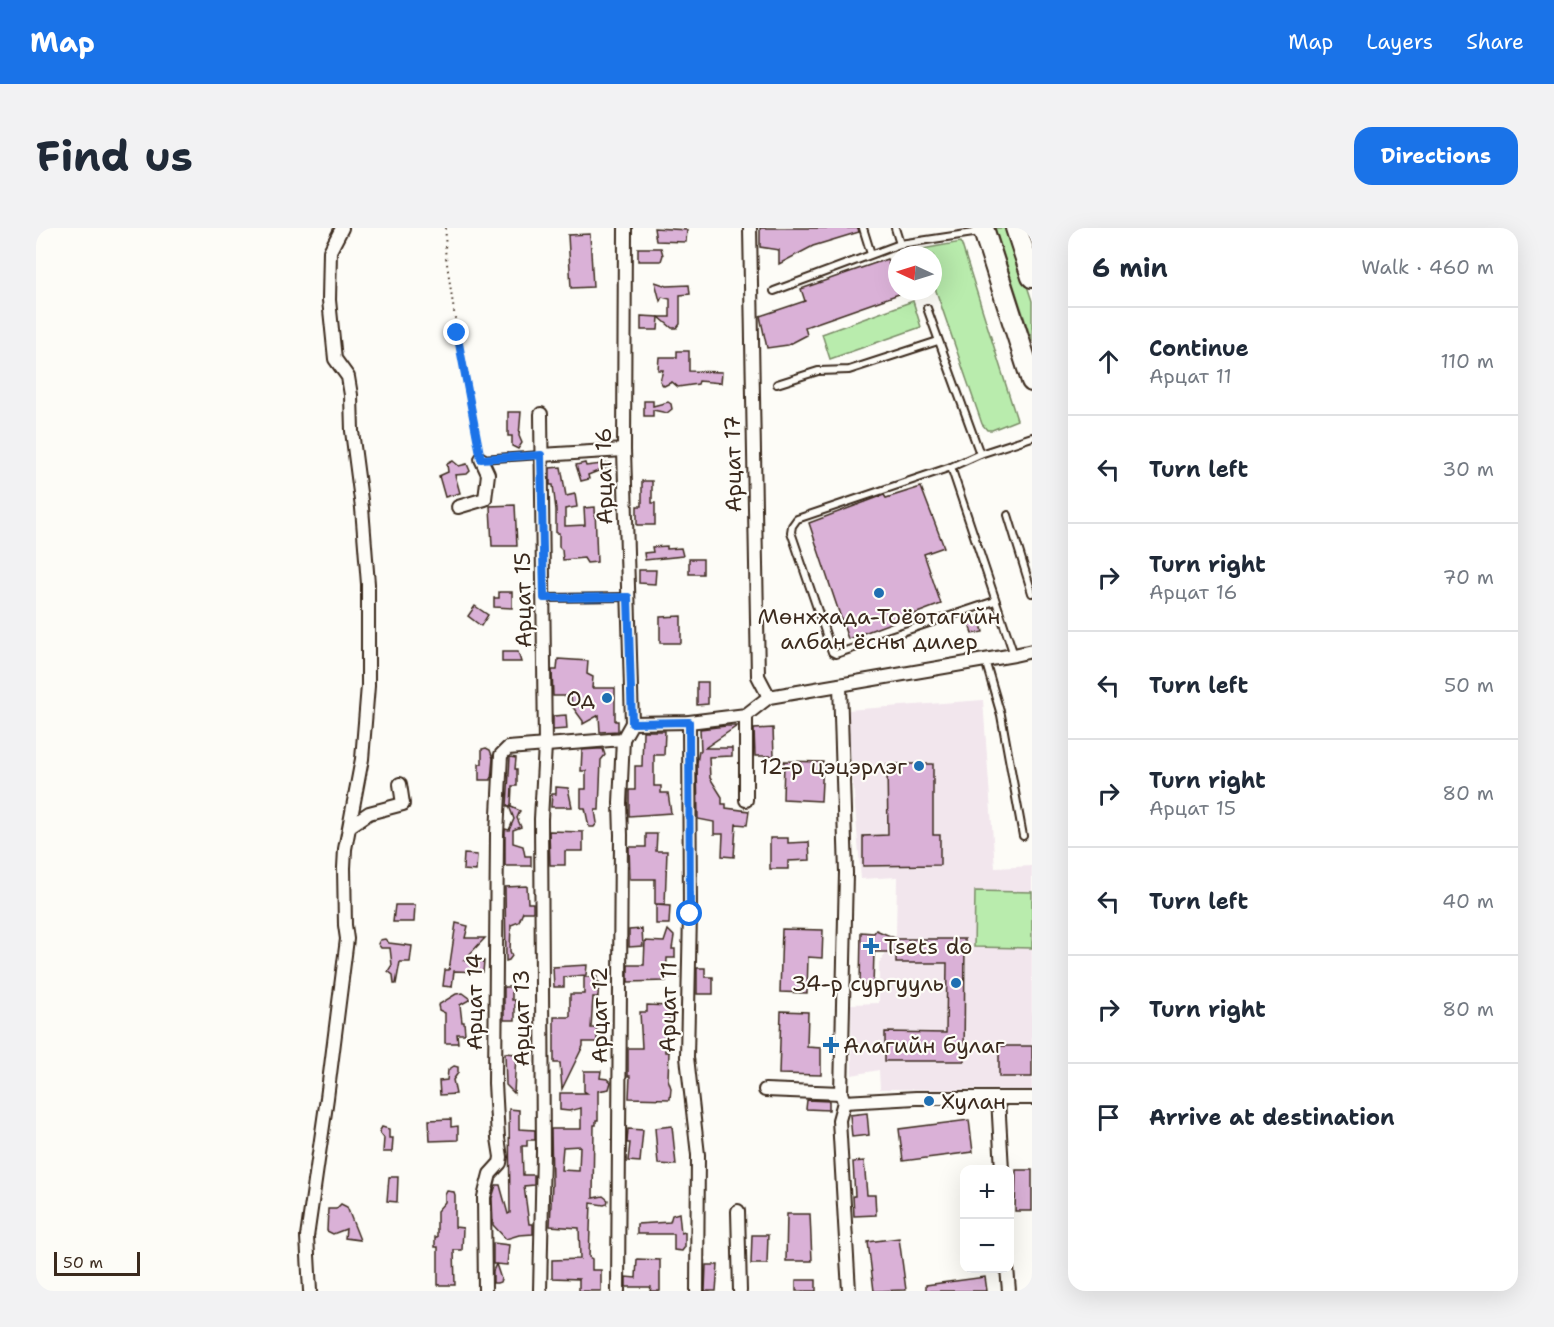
<!DOCTYPE html>
<html lang="en">
<head>
<meta charset="utf-8">
<style>
	body { margin:0; font-family:"Shantell Sans",sans-serif; background:#f2f2f3; color:#1f2937 }
	.controls { position:absolute; right:18px; bottom:18px; display:grid; overflow:hidden; border-radius:12px; box-shadow:0 6px 24px #0002 }
	.controls button { width:54px; height:54px; display:grid; place-items:center; padding:0; border:0; border-bottom:2px solid #e0e1e3; background:#fff; color:#1f2937; font:30px sans-serif }
	.compass { position:absolute; left:852px; top:18px; width:54px; height:54px; border-radius:50%; background:#fff; box-shadow:0 6px 24px #0002; rotate:274deg }
	.scale { position:absolute; left:18px; bottom:15px; width:86px; box-sizing:border-box; padding-left:6px; border:3px solid #3b2a1e; border-top:0; font-size:16px; line-height:21px; white-space:nowrap; color:#3b2a1e; -webkit-text-stroke:4px #fdfcf7; paint-order:stroke }
	.stop { position:absolute; width:18px; height:18px; margin:-14px; border:4px solid #1a73e8; border-radius:50%; background:#fff }
	.stop.end { background:#1a73e8; border-color:#fff; box-shadow:0 2px 6px #0008 }
	.list { margin:0; padding:0; list-style:none }
	h2 { display:flex; justify-content:space-between; align-items:center; height:78px; margin:0; padding:0 24px; font-size:26px }
	h2 small { font-size:20px; font-weight:400; color:#747a83 }
	.list li { display:grid; grid-template-columns:39px 1fr auto; gap:18px; align-items:center; box-sizing:border-box; height:108px; padding:0 24px; border-top:2px solid #e0e1e3 }
	.list b { display:block; font-size:22px; white-space:nowrap }
	.list p { margin:0; font-size:20px; white-space:nowrap; color:#747a83 }
	.list em { font-size:20px; font-style:normal; color:#747a83 }
	.icon { flex:none; width:33px; height:33px; fill:none; stroke:currentColor; stroke-width:2; stroke-linecap:round; stroke-linejoin:round }
	.map { position:relative; flex:none; width:996px; height:1063px; overflow:hidden; border-radius:18px }
	header { display:flex; align-items:center; gap:36px; box-sizing:border-box; height:84px; padding:0 30px; background:#1a73e8; color:#fff }
	header strong { font-size:28px }
	nav { display:flex; gap:33px; margin-inline-start:auto; font-size:21px }
	.intro { display:flex; align-items:center; justify-content:space-between; box-sizing:border-box; height:144px; padding:0 36px }
	h1 { margin:0; font-size:42px }
	.button { padding:15px 27px; border-radius:18px; background:#1a73e8; color:#fff; font-size:21px; font-weight:700 }
	main { display:flex; gap:36px; padding:0 36px }
	aside { flex:1; background:#fff; border-radius:18px; box-shadow:0 6px 24px #0002 }
	.map>svg:first-child { display:block }
	.built { fill:#f2e6ed }
	.green { fill:#b9ecad; stroke:#7a8b66; stroke-width:1.5 }
	.building { fill:#dab1d7; stroke:#3b2a1e; stroke-width:1.5; fill-rule:evenodd }
	.lines { fill:none; stroke-linecap:round; stroke-linejoin:round }
	.service-casing { stroke:#3b2a1e; stroke-width:10 }
	.minor-casing { stroke:#3b2a1e; stroke-width:16 }
	.trunk-casing { stroke:#3b2a1e; stroke-width:24 }
	.path { stroke:#3b2a1e; stroke-width:2; stroke-dasharray:1.5 4.5; stroke-linecap:butt }
	.service { stroke:#fdfcf7; stroke-width:6 }
	.minor { stroke:#fdfcf7; stroke-width:12 }
	.trunk { stroke:#fdfcf7; stroke-width:20 }
	.route { stroke:#1a73e8; stroke-width:8 }
	.poi-dot { fill:#1f6fb2; stroke:#fdfcf7; stroke-width:2 }
	.labels { text-anchor:middle; dominant-baseline:central; stroke-width:4.5; stroke-linejoin:round; paint-order:stroke }
	.street-label { font-size:22px; fill:#3b2a1e; stroke:#fdfcf7 }
	.poi-label { font-size:22px; fill:#3b2a1e; stroke:#fdfcf7; text-anchor:end }
</style>
</head>
<body>
<header>
<strong>Map</strong>
<nav><a>Map</a><a>Layers</a><a>Share</a></nav>
</header>
<div class="intro"><h1>Find us</h1><a class="button">Directions</a></div>
<main>
<div class="map">
<svg width="996" height="1063" viewBox="0 0 996 1063">
	<rect width="100%" height="100%" fill="#fdfcf7"/>
	<filter id="ink" filterUnits="userSpaceOnUse"><feTurbulence type="fractalNoise" baseFrequency=".0167" numOctaves="2"/><feDisplacementMap in="SourceGraphic" scale="12" xChannelSelector="R" yChannelSelector="G"/><feConvolveMatrix kernelMatrix="1 2 1 2 8 2 1 2 1" color-interpolation-filters="sRGB"/></filter>
	<g filter="url(#ink)">
		<polygon class="built" points="947,472 959,640 996,638 996,862 844,861 843,842 816,847 815,776 843,775 843,735 860,707 861,649 825,651 811,482"/>
		<g class="green">
			<polygon points="959,0 972,0 996,73 996,114"/>
			<polygon points="925,14 981,192 956,202 951,202 946,196 897,54 897,27 888,27 886,21"/>
			<polygon points="877,73 885,99 794,131 786,106"/>
			<polygon points="939,663 996,664 996,720 938,719"/>
		</g>
		<g class="building">
			<polygon points="618,0 651,2 650,14 620,13"/>
			<polygon points="724,0 822,0 823,4 777,18 743,36 743,22 724,19"/>
			<polygon points="554,6 557,59 535,60 532,7"/>
			<polygon points="602,20 625,20 627,27 625,33 602,33"/>
			<polygon points="851,31 863,66 769,99 771,107 752,117 731,120 724,88 769,73 765,61"/>
			<polygon points="619,54 631,58 653,57 654,66 644,67 644,96 641,100 636,100 623,89 634,89 634,71 626,69 624,73"/>
			<polygon points="605,88 623,89 622,102 605,102"/>
			<polygon points="641,123 653,123 653,143 686,144 685,155 663,153 662,156 642,159 636,154 628,158 626,156 624,153 627,142 622,142 623,129 641,129"/>
			<polygon points="608,173 617,173 617,178 632,174 635,176 636,181 631,185 617,182 617,188 608,188"/>
			<polygon points="472,184 485,184 483,208 486,215 482,221 476,218 476,208 472,208"/>
			<polygon points="417,233 423,238 431,236 434,243 431,246 419,247 424,265 409,269 403,248 412,244 411,236"/>
			<polygon points="549,235 550,238 574,235 575,238 552,247 553,251 545,253 540,237"/>
			<polygon points="525,239 530,268 539,266 541,279 529,281 529,298 549,297 548,280 559,279 561,334 551,335 548,330 527,332 526,322 523,319 523,305 520,305 520,282 517,257 514,257 514,240"/>
			<polygon points="606,253 616,253 616,275 619,275 619,297 601,297 601,278 606,278"/>
			<polygon points="885,259 908,319 888,326 905,376 812,411 773,295 848,267 850,270"/>
			<polygon points="479,277 481,318 456,318 454,278"/>
			<polygon points="631,318 631,321 645,320 647,328 609,332 608,325 617,324 616,319"/>
			<rect x="653" y="331" width="14" height="15"/>
			<polygon points="603,342 620,342 619,356 603,355"/>
			<polygon points="463,364 476,364 476,380 458,379 458,370 463,370"/>
			<polygon points="439,378 452,387 445,398 432,388"/>
			<polygon points="645,388 645,415 624,415 624,389"/>
			<polygon points="943,388 947,404 936,406 932,390"/>
			<polygon points="466,424 482,424 485,434 466,434"/>
			<polygon points="522,431 552,433 551,446 557,449 556,460 579,460 579,493 582,493 582,503 564,504 563,487 547,496 547,493 536,478 535,468 517,468 516,442 521,442"/>
			<polygon points="661,454 672,454 672,476 661,477"/>
			<polygon points="530,487 531,501 517,502 517,488"/>
			<polygon points="690,498 701,498 669,520 696,520 696,528 673,529 674,550 686,569 686,576 690,576 690,580 713,583 711,597 700,596 698,629 686,628 687,606 678,606 678,594 662,591 661,535 663,523 665,523 664,501"/>
			<polygon points="737,500 738,528 719,528 718,501"/>
			<polygon points="607,503 629,503 628,527 618,527 618,558 625,558 625,565 632,565 635,585 593,588 593,562 599,562 599,538 606,538"/>
			<polygon points="450,520 454,522 457,530 455,552 443,552 443,536 446,536 446,521"/>
			<polygon points="561,521 567,521 569,527 565,532 563,582 559,582 561,595 558,599 553,599 549,580 545,580 545,561 550,561 550,543 545,543 546,522"/>
			<polygon points="474,529 480,530 479,541 481,541 481,558 476,558 475,578 471,578"/>
			<polygon points="748,533 787,534 785,573 747,571"/>
			<polygon points="851,536 897,536 897,607 904,607 904,637 827,638 827,608 852,607"/>
			<polygon points="520,559 532,560 536,579 515,579 516,566 520,566"/>
			<polygon points="473,578 484,583 481,590 485,599 477,602 477,615 487,618 489,628 495,628 495,638 469,638 469,601 473,602 478,591"/>
			<polygon points="513,603 547,604 547,623 529,623 529,637 514,637"/>
			<polygon points="610,606 621,606 620,623 631,623 629,676 619,676 619,651 594,651 593,619 610,619"/>
			<polygon points="734,610 752,610 752,615 773,614 774,632 752,633 752,641 734,641"/>
			<polygon points="428,626 441,627 440,643 427,642"/>
			<polygon points="491,658 492,675 497,675 497,684 487,684 483,694 475,697 474,723 476,728 473,732 470,733 469,659"/>
			<polygon points="359,677 379,677 378,694 357,694"/>
			<polygon points="620,677 634,678 633,696 620,696"/>
			<polygon points="420,695 432,698 429,710 449,710 428,732 448,733 447,744 418,743 416,759 407,758 409,742 413,742"/>
			<polygon points="606,701 607,718 593,719 593,702"/>
			<polygon points="746,701 787,702 786,730 772,729 771,765 744,764"/>
			<polygon points="632,702 638,708 636,721 639,721 639,730 631,730 630,753 592,754 592,737 608,737 609,713 628,714"/>
			<polygon points="840,702 861,711 929,711 928,833 849,833 849,804 910,805 911,735 860,735 860,724 838,724 837,758 824,757 825,704 838,705"/>
			<polygon points="349,711 353,715 376,718 374,734 364,734 360,756 358,756 357,747 352,743 356,737 354,720 345,720 342,716 344,712"/>
			<polygon points="551,737 550,747 528,749 528,759 518,759 517,739"/>
			<polygon points="661,740 669,740 669,749 677,749 677,766 661,766"/>
			<polygon points="548,749 561,749 561,754 563,754 562,769 557,769 555,800 561,800 561,814 547,814 547,818 526,861 524,835 518,835 518,789 534,789 534,766 548,766"/>
			<polygon points="468,759 476,759 476,772 479,772 479,792 468,792"/>
			<polygon points="427,765 435,771 424,777 426,794 428,794 429,806 421,806 422,815 409,815 409,785 403,782 402,777 420,766"/>
			<polygon points="611,777 633,778 633,802 628,802 629,824 633,824 632,851 635,860 634,871 593,870 594,848 592,848 592,820 606,820 604,784 611,784"/>
			<polygon points="745,783 772,784 771,819 785,820 785,847 743,846"/>
			<rect x="963" y="818" width="33" height="31"/>
			<polygon points="469,825 480,826 478,865 470,857"/>
			<polygon points="418,838 422,839 422,845 417,852 420,866 404,867 403,853 411,852 412,842"/>
			<path d="M548,843H565L564,850L572,851L575,854L573,861L562,863V892H560V897H558L557,970L567,968L572,972L571,976L568,977L555,975L553,1029L556,1031V1042H565V1063H543V1051L516,1050V1032L544,1031L543,1000L514,998L516,955L515,901H545V880L533,883L524,882V865H551L548,863ZM544,918L543,943L525,942L527,919Z"/>
			<polygon points="771,872 793,873 793,882 770,881"/>
			<polygon points="473,881 483,882 483,901 499,902 499,912 491,912 491,918 486,918 487,947 498,947 498,957 488,958 493,996 497,996 497,1006 483,1007 470,1011 457,997 456,970 460,957 464,957 472,986 474,985"/>
			<polygon points="831,885 833,907 816,909 814,887"/>
			<polygon points="415,891 415,899 422,898 422,912 394,913 393,892"/>
			<polygon points="933,892 937,924 867,933 863,901"/>
			<polygon points="636,898 640,937 622,936 619,900"/>
			<polygon points="346,899 353,901 353,910 357,910 356,924 347,924 348,910 343,904"/>
			<polygon points="592,901 607,902 604,934 592,933 594,915 591,915"/>
			<polygon points="828,933 831,967 839,967 840,987 818,988 817,968 819,968 817,934"/>
			<polygon points="980,942 996,942 996,983 979,983"/>
			<polygon points="353,949 362,949 361,974 351,973"/>
			<polygon points="411,963 418,964 419,967 419,999 427,1000 426,1022 418,1022 419,1057 402,1057 402,1019 399,1019 399,1009 401,1009 401,983 409,974 409,967"/>
			<polygon points="305,976 311,979 324,1012 309,1010 310,1001 297,1006 291,1003 292,981 300,981"/>
			<polygon points="643,985 645,1005 649,1004 649,1019 646,1023 638,1022 638,1006 601,1006 601,996 634,994 636,987"/>
			<polygon points="751,986 774,986 776,1033 750,1033"/>
			<polygon points="716,1007 732,1007 731,1036 715,1036"/>
			<polygon points="863,1010 870,1062 838,1063 832,1014"/>
			<polygon points="457,1015 473,1017 471,1037 460,1036 465,1051 464,1054 461,1055 457,1055 457,1043 460,1036 457,1036"/>
			<polygon points="601,1031 624,1032 624,1063 614,1063 615,1059 590,1059 590,1049 600,1050"/>
			<polygon points="670,1037 682,1037 680,1063 669,1063"/>
			<polygon points="949,1049 951,1063 890,1063 890,1057"/>
			<rect x="760" y="1052" width="20" height="11"/>
		</g>
		<g class="lines">
			<g class="service-casing">
				<g id="service">
					<polyline points="827,0 835,26"/>
					<polyline points="859,0 864,16"/>
					<polyline points="738,63 864,16 944,4"/>
					<polyline points="891,80 944,226 996,209"/>
					<polyline points="741,156 782,143 813,142 902,113"/>
					<polyline points="445,231 505,227"/>
					<polyline points="915,239 944,226"/>
					<polyline points="972,287 996,365"/>
					<polyline points="508,370 592,369"/>
					<polyline points="959,373 800,426 796,424 755,304 756,298 761,291 915,239 978,427"/>
					<polyline points="949,432 965,487 987,608"/>
				</g>
			</g>
			<g class="minor-casing">
				<g id="minor">
					<polyline points="589,0 588,222 596,495"/>
					<polyline points="714,0 722,448 733,469"/>
					<polyline points="505,227 588,222"/>
					<polyline points="422,279 449,271 452,246 445,231"/>
					<polyline points="804,457 810,645 805,865 808,874 803,892 813,1063"/>
					<polyline points="710,487 710,572"/>
					<polyline points="653,494 654,686 651,829 662,927 661,1063"/>
					<polyline points="314,598 333,585 367,576 364,556"/>
					<polyline points="729,862 805,865"/>
					<polyline points="962,870 966,942"/>
					<polyline points="808,874 880,870 996,870"/>
					<polyline points="702,983 704,1063"/>
					<polyline points="971,1040 973,1063"/>
					<polyline points="274,1063 271,1009 291,870 311,711 309,697 308,640 309,621 326,531 332,458 332,356 326,280 316,203 315,167 312,149 299,131 293,72 294,23 306,0"/>
					<polyline points="449,1063 448,969 454,946 464,935 465,929 462,910 459,855 461,606 465,527 472,520 587,511 596,495 653,494 710,487 733,469 978,427 996,423"/>
					<polyline points="504,1063 507,924 505,591 509,517 505,186"/>
					<polyline points="582,1063 585,607 584,575 587,511"/>
				</g>
			</g>
			<g class="trunk-casing">
				<g id="trunk">
					<polyline points="947,0 996,153"/>
					<polyline points="980,0 996,49"/>
				</g>
			</g>
			<polyline class="path" points="410,0 409,22 421,104 442,219"/>
			<use href="#service" class="service"/>
			<use href="#minor" class="minor"/>
			<use href="#trunk" class="trunk"/>
		</g>
	</g>
	<g class="lines" filter="url(#ink)">
		<polyline class="route" points="421,105 445,231 505,227 508,370 592,369 596,495 653,494 654,686"/>
	</g>
	<g class="poi-dot">
		<circle cx="843" cy="365" r="6"/>
		<circle cx="571" cy="470" r="6"/>
		<circle cx="883" cy="538" r="6"/>
		<path d="M832 709h6v6h6v6h-6v6h-6v-6h-6v-6h6z"/>
		<circle cx="920" cy="755" r="6"/>
		<path d="M792 808h6v6h6v6h-6v6h-6v-6h-6v-6h6z"/>
		<circle cx="893" cy="873" r="6"/>
	</g>
	<g class="labels">
		<g class="street-label">
			<text transform="translate(697 236) rotate(-91)">Арцат 17</text>
			<text transform="translate(568 248) rotate(-91)">Арцат 16</text>
			<text transform="translate(487 372) rotate(-91)">Арцат 15</text>
			<text transform="translate(438 774) rotate(-90)">Арцат 14</text>
			<text transform="translate(632 779) rotate(-89)">Арцат 11</text>
			<text transform="translate(563 787) rotate(-90)">Арцат 12</text>
			<text transform="translate(485 790) rotate(-90)">Арцат 13</text>
		</g>
		<g class="poi-label">
			<text x="843" y="388" text-anchor="middle">Мөнххада-Тоёотагийн<tspan x="843" dy="25">албан ёсны дилер</tspan></text>
			<text x="559" y="470">Од</text>
			<text x="871" y="538">12-р цэцэрлэг</text>
			<text x="848" y="718" text-anchor="start">Tsets do</text>
			<text x="908" y="755">34-р сургууль</text>
			<text x="807" y="817" text-anchor="start">Алагийн булаг</text>
			<text x="905" y="873" text-anchor="start">Хулан</text>
		</g>
	</g>
</svg>
<div class="controls">
<button>+</button>
<button>−</button>
</div>
<svg class="compass" viewBox="-18 -18 36 36"><path d="M0-13l5 13h-10z" fill="#e53935"/><path d="M0 13l5-13h-10z" fill="#747a83"/></svg>
<div class="scale">50 m</div>
<div class="stop" style="left:654px;top:686px"></div>
<div class="stop end" style="left:421px;top:105px"></div>
</div>
<aside>
<h2>6 min<small>Walk · 460 m</small></h2>
<ul class="list">
<li><svg class="icon" aria-label="ahead" viewBox="0 0 24 24"><path d="M12 20V5M6 11l6-6 6 6"/></svg><div><b>Continue</b><p>Арцат 11</p></div><em>110 m</em></li>
<li><svg class="icon" aria-label="left" viewBox="0 0 24 24"><path d="M17 20v-9H6M10 6l-5 5 5 5"/></svg><div><b>Turn left</b></div><em>30 m</em></li>
<li><svg class="icon" aria-label="right" viewBox="0 0 24 24"><path d="M7 20v-9h11M14 6l5 5-5 5"/></svg><div><b>Turn right</b><p>Арцат 16</p></div><em>70 m</em></li>
<li><svg class="icon" aria-label="left" viewBox="0 0 24 24"><path d="M17 20v-9H6M10 6l-5 5 5 5"/></svg><div><b>Turn left</b></div><em>50 m</em></li>
<li><svg class="icon" aria-label="right" viewBox="0 0 24 24"><path d="M7 20v-9h11M14 6l5 5-5 5"/></svg><div><b>Turn right</b><p>Арцат 15</p></div><em>80 m</em></li>
<li><svg class="icon" aria-label="left" viewBox="0 0 24 24"><path d="M17 20v-9H6M10 6l-5 5 5 5"/></svg><div><b>Turn left</b></div><em>40 m</em></li>
<li><svg class="icon" aria-label="right" viewBox="0 0 24 24"><path d="M7 20v-9h11M14 6l5 5-5 5"/></svg><div><b>Turn right</b></div><em>80 m</em></li>
<li><svg class="icon" aria-label="arrive" viewBox="0 0 24 24"><path d="M6 21V4h12l-3 4 3 4H6"/></svg><div><b>Arrive at destination</b></div></li>
</ul>
</aside>
</main>
</body>
</html>
